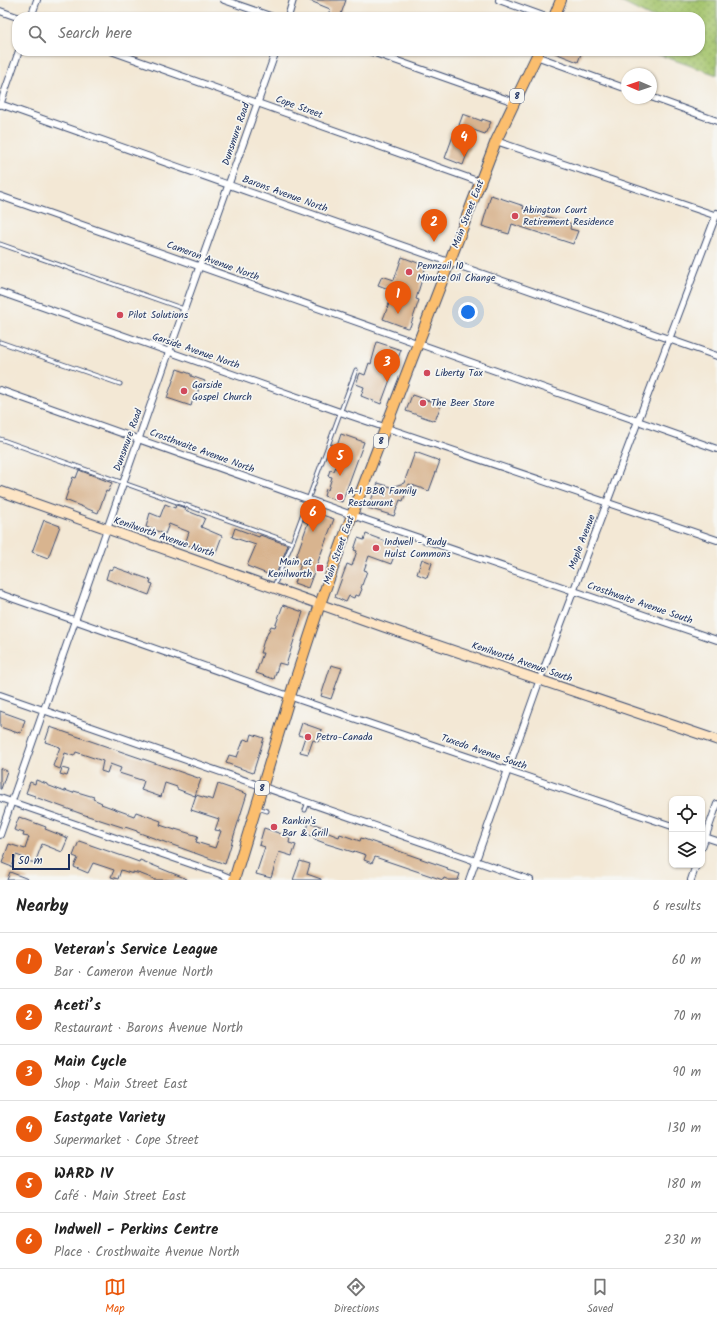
<!DOCTYPE html>
<html lang="en">
<head>
<meta charset="utf-8">
<style>
	body { margin:0; font-family:Kalam,sans-serif; background:#f2f2f2; color:#222 }
	.controls { position:absolute; right:12px; bottom:12px; display:grid; overflow:hidden; border-radius:8px; box-shadow:0 1px 3px #0004 }
	.controls button { width:36px; height:36px; display:grid; place-items:center; padding:0; border:0; border-bottom:1px solid #e0e0e0; background:#fff; color:#222; font:20px sans-serif }
	.compass { position:absolute; left:621px; top:68px; width:36px; height:36px; border-radius:50%; background:#fff; box-shadow:0 1px 3px #0004; rotate:272deg }
	.scale { position:absolute; left:12px; bottom:10px; width:58px; box-sizing:border-box; padding-left:4px; border:2px solid #1b2f5e; border-top:0; font-size:11px; line-height:14px; white-space:nowrap; color:#1b2f5e; -webkit-text-stroke:3px #f6f6f2; paint-order:stroke }
	.you { position:absolute; left:468px; top:312px; width:14px; height:14px; margin:-10px; border:3px solid #fff; border-radius:50%; background:#1a73e8; box-shadow:0 0 0 6px #1a73e833 }
	.badge { display:grid; place-items:center; width:26px; height:26px; border-radius:50%; background:#ea580c; color:#fff; font-size:13px; font-weight:700 }
	.pin { position:absolute; translate:-50% -33px; filter:drop-shadow(0 1px 2px #0008) }
	.pin::after { content:''; position:absolute; top:21px; width:14px; height:12px; background:inherit; clip-path:polygon(0 0,100% 0,50% 100%) }
	.list { margin:0; padding:0; list-style:none }
	h2 { display:flex; justify-content:space-between; align-items:center; height:52px; margin:0; padding:0 16px; font-size:17px }
	h2 small { font-size:13px; font-weight:400; color:#767676 }
	.list li { display:grid; grid-template-columns:26px 1fr auto; gap:12px; align-items:center; box-sizing:border-box; height:56px; padding:0 16px; border-top:1px solid #e0e0e0 }
	.list b { display:block; font-size:15px; white-space:nowrap }
	.list p { margin:0; font-size:13px; white-space:nowrap; color:#767676 }
	.list em { font-size:13px; font-style:normal; color:#767676 }
	.icon { flex:none; width:22px; height:22px; fill:none; stroke:currentColor; stroke-width:2; stroke-linecap:round; stroke-linejoin:round }
	.map { position:relative; flex:none; width:717px; height:880px; overflow:hidden }
	.search { position:absolute; background:#fff; box-shadow:0 1px 3px #0004; left:12px; right:12px; top:12px; height:44px; display:flex; align-items:center; gap:10px; box-sizing:border-box; padding:0 14px; border-radius:16px; color:#767676; font-size:15px }
	.sheet { height:388px; background:#fff }
	nav { display:flex; justify-content:space-around; align-items:center; box-sizing:border-box; height:56px; border-top:1px solid #e0e0e0; background:#fff; font-size:11px; color:#767676 }
	nav a { display:grid; justify-items:center; gap:2px }
	nav .on { color:#ea580c }
	.map>svg:first-child { display:block }
	.grass { fill:url(#grass-dots); stroke:#607a66 }
	.building { fill:#d8b48f }
	.lines { fill:none; stroke-linecap:round; stroke-linejoin:round }
	.service-casing { stroke:#3b4b70; stroke-width:5 }
	.minor-casing { stroke:#3b4b70; stroke-width:8 }
	.secondary-casing { stroke:#3b4b70; stroke-width:11 }
	.primary-casing { stroke:#3b4b70; stroke-width:12 }
	.service { stroke:#fff; stroke-width:3 }
	.minor { stroke:#fff; stroke-width:6 }
	.secondary { stroke:#fde5c5; stroke-width:9 }
	.primary { stroke:#fbbe6e; stroke-width:10 }
	.poi-dot { fill:#d1495b; stroke:#f6f6f2; stroke-width:1.5 }
	.labels { text-anchor:middle; dominant-baseline:central; stroke-width:3.5; stroke-linejoin:round; paint-order:stroke }
	.shield { fill:#f6f6f2; stroke:#5d6b8a; stroke-width:1 }
	.shield-label { font-size:9px; font-weight:bold; fill:#1b2f5e }
	.street-label { font-size:10px; fill:#1b2f5e; stroke:#f6f6f2 }
	.poi-label { font-size:10px; fill:#1b2f5e; stroke:#f6f6f2; text-anchor:start }
</style>
</head>
<body>
<div class="map">
<svg width="717" height="880" viewBox="0 0 717 880">
	<defs>
		<pattern id="grass-dots" width="8" height="8" patternUnits="userSpaceOnUse"><rect width="8" height="8" fill="#a5c56d"/><path d="M2 2h.1M6 6h.1" fill="none" stroke="#86a05d" stroke-width="1.8" stroke-linecap="round"/></pattern>
	</defs>
	<rect width="100%" height="100%" fill="#f6f6f2"/>
	<filter id="ink" filterUnits="userSpaceOnUse"><feTurbulence type="fractalNoise" baseFrequency=".025" numOctaves="2"/><feDisplacementMap in="SourceGraphic" scale="8" xChannelSelector="R" yChannelSelector="G"/><feConvolveMatrix kernelMatrix="1 2 1 2 8 2 1 2 1" color-interpolation-filters="sRGB"/></filter>
	<filter id="wash" filterUnits="userSpaceOnUse"><feTurbulence type="fractalNoise" baseFrequency=".012" numOctaves="4" result="noise"/><feDisplacementMap in="SourceGraphic" scale="16" xChannelSelector="R" yChannelSelector="G"/><feGaussianBlur stdDeviation="0.9" result="paint"/><feColorMatrix in="noise" values="0 0 0 0 0 0 0 0 0 0 0 0 0 0 0 0 0 1.4 0 .05"/><feComposite in="paint" operator="in"/></filter>
	<g filter="url(#wash)">
		<rect width="100%" height="100%" fill="#f3e8d5"/>
		<polygon class="grass" points="617,0 717,0 717,75 651,52 700,51 700,17 651,17"/>
		<g id="blocks">
			<g class="building">
				<polygon points="308,0 346,0 340,17 331,17 331,16 328,15 330,9"/>
				<polygon points="550,51 582,51 578,62"/>
				<polygon points="463,114 482,121 482,119 491,122 485,134 459,125"/>
				<polygon points="453,136 471,143 463,165 445,158"/>
				<polygon points="491,195 524,206 523,209 571,224 570,229 578,231 573,244 512,224 509,234 482,226"/>
				<polygon points="402,257 426,266 416,299 419,300 410,327 407,328 383,319 394,291 378,285 382,276 394,280"/>
				<polygon points="377,342 401,350 381,404 361,396 364,387 356,384 360,373 365,375 369,363 371,364"/>
				<polygon points="177,369 191,374 191,376 205,381 203,386 200,385 196,397 194,396 191,406 167,398"/>
				<polygon points="412,395 441,405 435,421 406,411"/>
				<polygon points="341,434 364,442 342,502 324,496 326,489 328,490 332,477 328,476 330,470 334,471 339,459 328,455 332,444 337,446"/>
				<polygon points="415,452 440,461 429,491 409,484 403,501 400,500 394,516 368,508 378,483 391,487 404,483"/>
				<polygon points="79,470 112,483 108,492 106,491 98,513 65,500 73,477 76,478"/>
				<polygon points="165,504 175,508 176,505 186,508 185,510 205,518 201,527 222,536 215,555 185,544 189,532 169,524 165,534 146,527 150,513 160,517"/>
				<polygon points="308,510 334,519 308,588 294,583 301,564 297,562 298,558 296,557 308,523 303,521"/>
				<polygon points="44,520 60,526 48,558 32,552"/>
				<polygon points="235,528 259,537 260,535 288,545 275,577 247,566 256,545 232,537"/>
				<polygon points="366,534 398,546 391,564 369,556 364,570 367,571 361,588 362,589 359,596 355,595 354,598 349,596 346,602 335,597 347,564 352,566 357,551 354,550 358,538 364,540"/>
				<polygon points="422,559 432,563 427,578 417,574"/>
				<polygon points="114,567 151,580 150,583 153,584 149,595 106,579 109,569 112,570"/>
				<polygon points="283,605 303,612 286,665 279,663 274,679 256,673 263,653 260,653 265,637 266,637 271,626 275,627"/>
				<polygon points="331,665 342,668 331,699 321,696"/>
				<polygon points="0,711 25,720 21,733 19,732 18,733 0,727"/>
				<polygon points="302,723 322,730 318,742 313,740 308,754 300,752 305,737 298,735"/>
				<polygon points="50,727 201,779 195,796 177,789 177,787 165,783 161,797 141,790 144,781 119,773 121,768 110,764 107,773 101,771 103,761 76,752 74,756 65,753 60,769 53,766 60,747 45,742"/>
				<polygon points="252,734 264,738 253,773 226,763 229,755 237,757 244,739 250,741"/>
				<polygon points="0,768 7,771 1,789 0,789"/>
				<polygon points="62,768 69,770 67,776 60,774"/>
				<polygon points="36,780 47,784 47,785 65,792 65,790 73,793 74,791 94,797 93,799 102,803 101,804 134,816 136,812 161,821 160,825 175,830 175,829 198,836 196,842 215,848 221,831 215,830 219,819 191,810 196,795 213,800 218,784 247,794 225,864 137,832 137,831 125,827 125,828 82,814 35,797 35,796 26,793 30,782 35,784"/>
				<polygon points="19,817 46,827 45,829 68,838 62,852 42,844 35,863 28,861 28,859 16,855 12,867 2,863 9,844 25,849 29,837 23,836 24,833 14,830"/>
				<polygon points="309,822 328,829 326,832 339,837 340,834 360,841 361,838 448,868 447,870 460,874 458,880 449,880 444,878 443,880 375,857 372,863 364,860 366,855 354,851 353,852 327,844 314,839 315,837 306,834"/>
				<polygon points="264,828 290,837 289,843 296,845 292,856 279,852 271,878 256,874 265,847 259,845"/>
				<polygon points="79,841 128,858 139,862 140,860 187,879 187,880 154,880 154,879 141,874 133,872 133,874 121,870 118,879 111,877 114,870 93,863 88,873 74,867 78,858 73,856"/>
				<polygon points="300,861 310,864 307,874 321,879 321,880 293,880"/>
				<polygon points="10,872 28,879 28,880 7,880"/>
			</g>
		</g>
	</g>
	<g filter="url(#ink)">
		<use href="#blocks" fill-opacity="0" stroke="#3b4b70" stroke-width="1"/>
		<g class="lines">
			<g class="service-casing">
				<g id="service">
					<polyline points="0,244 184,309"/>
					<polyline points="0,342 120,384"/>
					<polyline points="0,439 292,543"/>
					<polyline points="274,586 292,543 356,370"/>
					<polyline points="258,808 267,811"/>
					<polyline points="305,810 308,802"/>
				</g>
			</g>
			<g class="minor-casing">
				<g id="minor">
					<polyline points="224,0 273,17"/>
					<polyline points="499,0 546,17"/>
					<polyline points="0,11 17,17"/>
					<polyline points="31,17 37,0"/>
					<polyline points="288,17 293,0"/>
					<polyline points="111,51 480,182"/>
					<polyline points="369,51 514,102"/>
					<polyline points="536,56 627,89"/>
					<polyline points="651,97 717,121"/>
					<path d="M0,104C239,188 477,274 717,356"/>
					<polyline points="0,105 19,51"/>
					<polyline points="496,141 717,216"/>
					<polyline points="0,196 717,449"/>
					<polyline points="0,292 340,412 717,540"/>
					<polyline points="0,390 352,515 717,640"/>
					<polyline points="0,594 303,701 672,826"/>
					<path d="M0,695C176,758 353,819 530,880"/>
					<polyline points="0,798 220,874 234,880"/>
					<polyline points="0,835 169,352 276,51"/>
					<polyline points="702,836 717,841"/>
					<polyline points="702,847 717,804"/>
					<polyline points="469,880 540,679 717,213"/>
					<polyline points="691,880 696,865"/>
				</g>
			</g>
			<g class="secondary-casing">
				<polyline id="secondary" points="0,491 384,627 717,740"/>
			</g>
			<g class="primary-casing">
				<g id="primary">
					<polyline points="554,17 561,0"/>
					<polyline points="234,880 290,696 320,604 352,515 496,141 539,51"/>
				</g>
			</g>
			<use href="#service" class="service"/>
			<use href="#minor" class="minor"/>
			<use href="#secondary" class="secondary"/>
			<use href="#primary" class="primary"/>
		</g>
	</g>
	<g class="poi-dot">
		<circle cx="515" cy="216" r="4"/>
		<circle cx="409" cy="272" r="4"/>
		<circle cx="120" cy="315" r="4"/>
		<circle cx="427" cy="373" r="4"/>
		<circle cx="184" cy="391" r="4"/>
		<circle cx="423" cy="403" r="4"/>
		<circle cx="340" cy="497" r="4"/>
		<circle cx="376" cy="548" r="4"/>
		<rect x="316" y="564" width="8" height="8" rx="2"/>
		<circle cx="308" cy="737" r="4"/>
		<circle cx="274" cy="827" r="4"/>
	</g>
	<g class="labels">
		<g class="shield">
			<rect x="510" y="89" width="14" height="14" rx="3"/>
			<rect x="374" y="434" width="14" height="14" rx="3"/>
			<rect x="255" y="781" width="14" height="14" rx="3"/>
		</g>
		<g class="shield-label">
			<text x="517" y="96">8</text>
			<text x="381" y="441">8</text>
			<text x="262" y="788">8</text>
		</g>
		<g class="street-label">
			<text transform="translate(299 107) rotate(20)">Cope Street</text>
			<text transform="translate(236 134) rotate(-71)">Dunsmure Road</text>
			<text transform="translate(285 194) rotate(20)">Barons Avenue North</text>
			<text transform="translate(468 214) rotate(-69)">Main Street East</text>
			<text transform="translate(213 261) rotate(20)">Cameron Avenue North</text>
			<text transform="translate(196 351) rotate(19)">Garside Avenue North</text>
			<text transform="translate(128 440) rotate(-70)">Dunsmure Road</text>
			<text transform="translate(202 451) rotate(20)">Crosthwaite Avenue North</text>
			<text transform="translate(164 537) rotate(19)">Kenilworth Avenue North</text>
			<text transform="translate(582 542) rotate(-69)">Maple Avenue</text>
			<text transform="translate(339 550) rotate(-70)">Main Street East</text>
			<text transform="translate(640 603) rotate(19)">Crosthwaite Avenue South</text>
			<text transform="translate(522 662) rotate(19)">Kenilworth Avenue South</text>
			<text transform="translate(484 752) rotate(19)">Tuxedo Avenue South</text>
		</g>
		<g class="poi-label">
			<text x="523" y="210">Abington Court<tspan x="523" dy="12">Retirement Residence</tspan></text>
			<text x="417" y="266">Pennzoil 10<tspan x="417" dy="12">Minute Oil Change</tspan></text>
			<text x="128" y="315">Pilot Solutions</text>
			<text x="435" y="373">Liberty Tax</text>
			<text x="192" y="385">Garside<tspan x="192" dy="12">Gospel Church</tspan></text>
			<text x="431" y="403">The Beer Store</text>
			<text x="348" y="491">A-1 BBQ Family<tspan x="348" dy="12">Restaurant</tspan></text>
			<text x="384" y="542">Indwell - Rudy<tspan x="384" dy="12">Hulst Commons</tspan></text>
			<text x="312" y="562" text-anchor="end">Main at<tspan x="312" dy="12">Kenilworth</tspan></text>
			<text x="316" y="737">Petro-Canada</text>
			<text x="282" y="821">Rankin's<tspan x="282" dy="12">Bar &amp; Grill</tspan></text>
		</g>
	</g>
</svg>
<div class="controls">
<button><svg class="icon" aria-label="locate" viewBox="0 0 24 24"><circle cx="12" cy="12" r="6"/><path d="M12 2v4M12 18v4M2 12h4M18 12h4"/></svg></button>
<button><svg class="icon" aria-label="layers" viewBox="0 0 24 24"><path d="M12 4l9 5-9 5-9-5zM3 14l9 5 9-5"/></svg></button>
</div>
<svg class="compass" viewBox="-18 -18 36 36"><path d="M0-13l5 13h-10z" fill="#e53935"/><path d="M0 13l5-13h-10z" fill="#767676"/></svg>
<div class="scale">50 m</div>
<div class="you"></div>
<div class="pin badge" style="left:398px;top:314px">1</div>
<div class="pin badge" style="left:434px;top:242px">2</div>
<div class="pin badge" style="left:387px;top:382px">3</div>
<div class="pin badge" style="left:464px;top:157px">4</div>
<div class="pin badge" style="left:340px;top:476px">5</div>
<div class="pin badge" style="left:313px;top:532px">6</div>
<div class="search"><svg class="icon" aria-label="search" viewBox="0 0 24 24"><circle cx="10" cy="10" r="6"/><path d="M15 15l6 6"/></svg>Search here</div>
</div>
<section class="sheet">
<h2>Nearby<small>6 results</small></h2>
<ul class="list">
<li><span class="badge">1</span><div><b>Veteran's Service League</b><p>Bar · Cameron Avenue North</p></div><em>60 m</em></li>
<li><span class="badge">2</span><div><b>Aceti’s</b><p>Restaurant · Barons Avenue North</p></div><em>70 m</em></li>
<li><span class="badge">3</span><div><b>Main Cycle</b><p>Shop · Main Street East</p></div><em>90 m</em></li>
<li><span class="badge">4</span><div><b>Eastgate Variety</b><p>Supermarket · Cope Street</p></div><em>130 m</em></li>
<li><span class="badge">5</span><div><b>WARD IV</b><p>Café · Main Street East</p></div><em>180 m</em></li>
<li><span class="badge">6</span><div><b>Indwell - Perkins Centre</b><p>Place · Crosthwaite Avenue North</p></div><em>230 m</em></li>
</ul>
</section>
<nav>
<a class="on"><svg class="icon" aria-label="map" viewBox="0 0 24 24"><path d="M3 6l6-2 6 2 6-2v14l-6 2-6-2-6 2zM9 4v14M15 6v14"/></svg>Map</a>
<a><svg class="icon" aria-label="directions" viewBox="0 0 24 24"><path d="M12 3l9 9-9 9-9-9zM9 14v-3h6M13 9l2 2-2 2"/></svg>Directions</a>
<a><svg class="icon" aria-label="saved" viewBox="0 0 24 24"><path d="M7 4h10v16l-5-4-5 4z"/></svg>Saved</a>
</nav>
</body>
</html>
